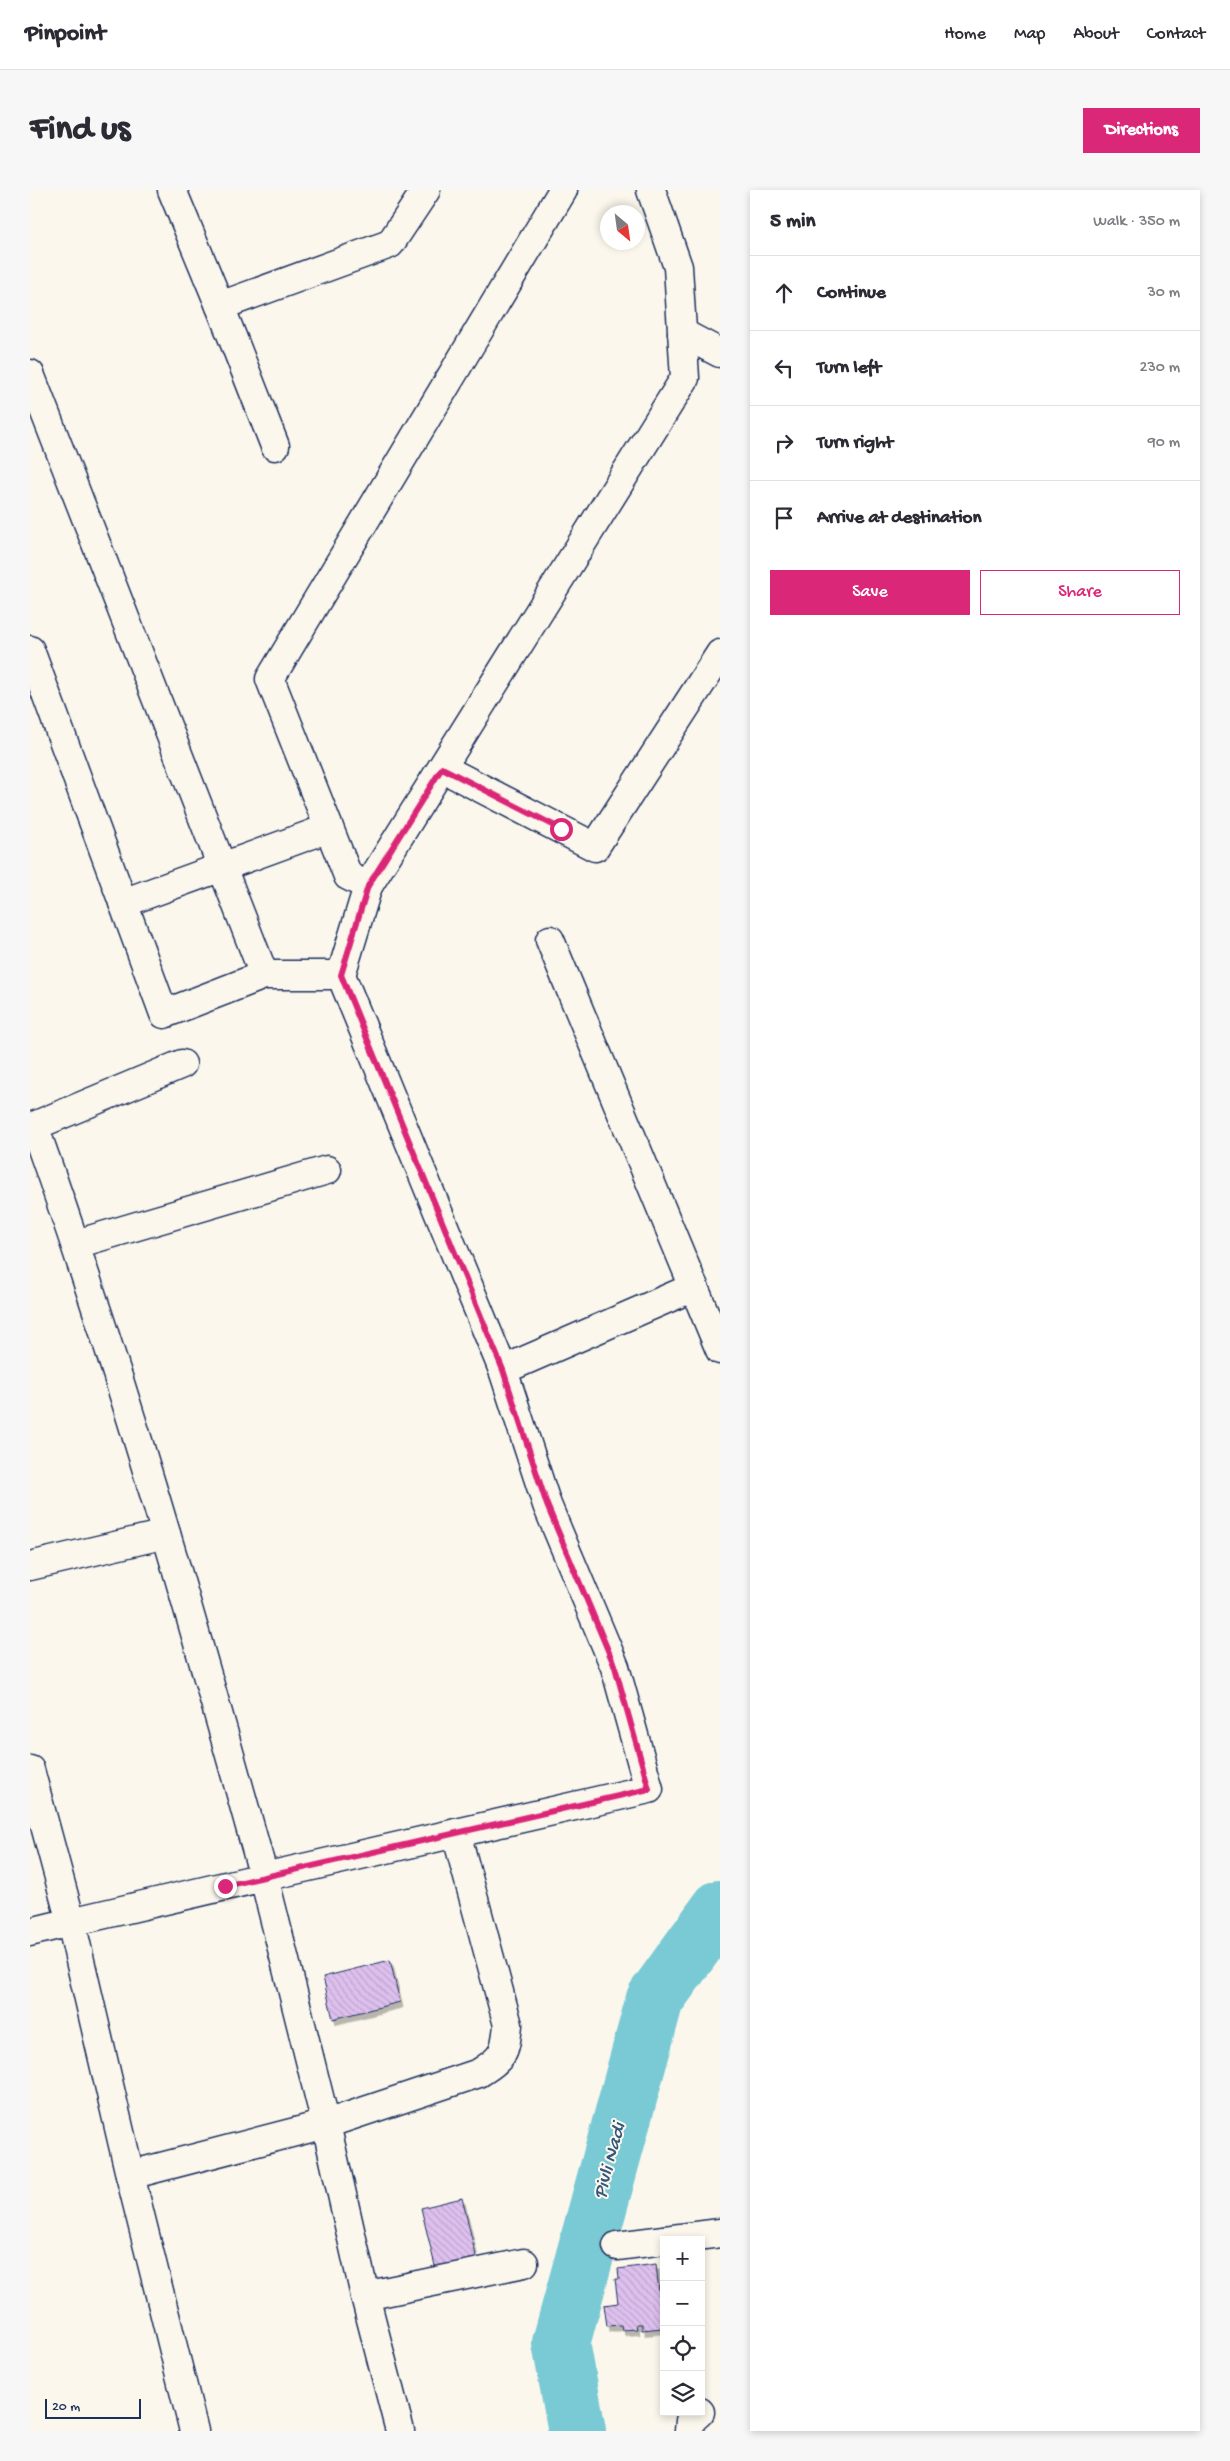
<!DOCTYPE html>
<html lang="en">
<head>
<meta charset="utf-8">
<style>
	body { margin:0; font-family:"Gochi Hand",sans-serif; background:#f7f7f7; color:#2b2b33 }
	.controls { position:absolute; right:15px; bottom:15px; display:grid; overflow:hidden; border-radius:0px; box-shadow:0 2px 8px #0003 }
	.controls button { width:45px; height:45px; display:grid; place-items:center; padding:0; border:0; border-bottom:1px solid #e1e1e2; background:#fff; color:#2b2b33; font:25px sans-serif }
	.compass { position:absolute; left:570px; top:15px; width:45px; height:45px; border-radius:50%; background:#fff; box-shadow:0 2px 8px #0003; rotate:151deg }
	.scale { position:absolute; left:15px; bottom:12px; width:96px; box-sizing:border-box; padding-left:5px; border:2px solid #1b2f5e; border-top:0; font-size:14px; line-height:18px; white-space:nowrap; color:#1b2f5e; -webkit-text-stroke:4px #fbf7ec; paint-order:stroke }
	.stop { position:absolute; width:15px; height:15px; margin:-11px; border:4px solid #db2777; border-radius:50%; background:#fff }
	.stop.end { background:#db2777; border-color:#fff; box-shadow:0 1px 5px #0008 }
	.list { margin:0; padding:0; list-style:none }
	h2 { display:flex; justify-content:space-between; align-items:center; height:65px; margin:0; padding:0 20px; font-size:21px }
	h2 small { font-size:16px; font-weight:400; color:#7c7c81 }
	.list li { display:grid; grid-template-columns:32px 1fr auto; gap:15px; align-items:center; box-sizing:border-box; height:75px; padding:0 20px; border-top:1px solid #e1e1e2 }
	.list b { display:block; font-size:19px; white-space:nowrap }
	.list em { font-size:16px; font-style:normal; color:#7c7c81 }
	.actions { display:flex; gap:10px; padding:15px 20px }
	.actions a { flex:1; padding:11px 0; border:1px solid #db2777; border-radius:0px; text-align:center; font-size:18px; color:#db2777 }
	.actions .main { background:#db2777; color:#fff }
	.icon { flex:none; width:28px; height:28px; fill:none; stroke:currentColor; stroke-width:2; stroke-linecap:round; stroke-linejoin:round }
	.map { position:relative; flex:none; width:690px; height:2241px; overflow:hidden; border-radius:0px }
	header { display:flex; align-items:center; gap:30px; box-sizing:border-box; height:70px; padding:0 25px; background:#fff; border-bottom:1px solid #e1e1e2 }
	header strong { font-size:24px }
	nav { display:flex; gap:28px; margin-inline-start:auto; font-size:18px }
	.intro { display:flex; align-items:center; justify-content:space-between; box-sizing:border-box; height:120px; padding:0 30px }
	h1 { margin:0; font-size:35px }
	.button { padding:12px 22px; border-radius:0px; background:#db2777; color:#fff; font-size:18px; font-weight:700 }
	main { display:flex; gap:30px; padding:0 30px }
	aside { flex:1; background:#fff; border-radius:0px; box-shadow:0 2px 8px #0003 }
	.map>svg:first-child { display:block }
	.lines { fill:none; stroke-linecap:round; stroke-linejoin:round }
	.river { stroke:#7acad5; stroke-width:58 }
	.building { fill:url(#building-back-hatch); stroke:#1b2f5e; filter:url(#shadow) }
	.minor-casing { stroke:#1b2f5e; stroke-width:31 }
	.minor { stroke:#fbf7ec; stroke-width:28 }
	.route { stroke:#db2777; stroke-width:6 }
	.labels { text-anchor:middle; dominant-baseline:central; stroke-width:4; stroke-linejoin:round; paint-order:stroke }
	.water-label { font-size:20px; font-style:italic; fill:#33567c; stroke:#fbf7ec }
</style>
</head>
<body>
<header>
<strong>Pinpoint</strong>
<nav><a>Home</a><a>Map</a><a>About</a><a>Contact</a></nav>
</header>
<div class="intro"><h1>Find us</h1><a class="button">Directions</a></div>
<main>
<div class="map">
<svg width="690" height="2241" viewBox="0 0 690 2241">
	<defs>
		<pattern id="building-back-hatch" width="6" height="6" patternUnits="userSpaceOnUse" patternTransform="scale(1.25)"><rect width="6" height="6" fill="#dec0ee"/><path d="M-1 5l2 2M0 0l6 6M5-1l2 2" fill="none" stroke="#bea5ce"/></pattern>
		<filter id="shadow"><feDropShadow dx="3" dy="5.5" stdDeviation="0" flood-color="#0004"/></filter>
	</defs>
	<rect width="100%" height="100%" fill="#fbf7ec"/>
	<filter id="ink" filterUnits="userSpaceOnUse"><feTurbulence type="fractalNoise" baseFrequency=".02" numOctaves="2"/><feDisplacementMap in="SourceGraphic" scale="10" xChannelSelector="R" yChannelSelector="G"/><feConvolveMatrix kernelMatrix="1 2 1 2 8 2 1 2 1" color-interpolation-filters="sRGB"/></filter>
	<g filter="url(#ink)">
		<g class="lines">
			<polyline class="river" points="547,2241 531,2153 625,1809 690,1719"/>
		</g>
		<g class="building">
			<polygon points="360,1770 370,1812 303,1829 293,1787"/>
			<polygon points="432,2008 448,2074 407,2084 391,2018"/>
			<polygon points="626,2074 633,2138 612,2140 612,2134 606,2134 607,2139 592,2140 591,2135 577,2136 574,2115 588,2113 585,2089 589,2089 588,2079"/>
		</g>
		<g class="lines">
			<g class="minor-casing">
				<g id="minor">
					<polyline points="142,0 190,116 360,54 396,0"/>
					<polyline points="190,116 245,256"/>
					<polyline points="652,143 690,163"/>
					<polyline points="0,184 234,785"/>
					<polyline points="0,460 134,824 234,785 311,785"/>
					<polyline points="412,578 565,657 690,464"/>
					<polyline points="338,696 318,686 240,489 533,0"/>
					<polyline points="93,713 299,638"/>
					<polyline points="520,750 690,1160"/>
					<polyline points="4,936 152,874"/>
					<path d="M0,937L4,936C92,1182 164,1435 234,1687L619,1599L585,1477L517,1315L473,1180L311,785L338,696L655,188L648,77L621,0"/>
					<polyline points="46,1054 297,980"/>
					<polyline points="473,1180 664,1097"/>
					<polyline points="0,1376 136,1344"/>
					<polyline points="0,1580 41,1732 0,1742"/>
					<path d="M100,1985L296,1934L449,1883C473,1868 475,1864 478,1835L426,1643"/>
					<polyline points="635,2050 690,2043"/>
					<polyline points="587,2056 634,2050"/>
					<polyline points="335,2106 494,2073"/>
					<polyline points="164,2241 100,1985 41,1732 234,1687 296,1934 335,2106 370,2241"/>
					<polyline points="659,2241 660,2231 670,2222"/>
				</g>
			</g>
			<use href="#minor" class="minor"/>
		</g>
	</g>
	<g class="lines" filter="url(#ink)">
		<polyline class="route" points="195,1696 619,1599 585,1477 517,1315 473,1180 311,785 338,696 412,578 531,639"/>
	</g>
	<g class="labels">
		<g class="water-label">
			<text transform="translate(581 1971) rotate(-75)">Pivli Nadi</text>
		</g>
	</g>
</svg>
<div class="controls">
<button>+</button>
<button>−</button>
<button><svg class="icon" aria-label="locate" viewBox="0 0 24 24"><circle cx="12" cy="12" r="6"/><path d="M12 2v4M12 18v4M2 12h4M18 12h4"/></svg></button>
<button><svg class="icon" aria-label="layers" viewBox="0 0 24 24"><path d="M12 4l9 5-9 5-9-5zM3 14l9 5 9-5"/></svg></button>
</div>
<svg class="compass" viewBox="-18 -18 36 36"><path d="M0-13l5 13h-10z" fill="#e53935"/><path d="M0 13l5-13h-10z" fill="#7c7c81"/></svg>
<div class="scale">20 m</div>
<div class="stop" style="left:531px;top:639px"></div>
<div class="stop end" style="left:195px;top:1696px"></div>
</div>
<aside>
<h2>5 min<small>Walk · 350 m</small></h2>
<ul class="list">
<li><svg class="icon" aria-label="ahead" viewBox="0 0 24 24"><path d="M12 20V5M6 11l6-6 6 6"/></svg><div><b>Continue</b></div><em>30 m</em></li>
<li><svg class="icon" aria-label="left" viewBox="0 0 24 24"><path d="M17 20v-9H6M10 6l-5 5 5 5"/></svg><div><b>Turn left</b></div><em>230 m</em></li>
<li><svg class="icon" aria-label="right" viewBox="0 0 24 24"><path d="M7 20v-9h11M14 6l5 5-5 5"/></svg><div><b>Turn right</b></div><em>90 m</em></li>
<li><svg class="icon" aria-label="arrive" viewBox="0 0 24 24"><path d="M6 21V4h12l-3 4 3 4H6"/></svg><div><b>Arrive at destination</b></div></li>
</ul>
<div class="actions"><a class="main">Save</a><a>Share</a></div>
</aside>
</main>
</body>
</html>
